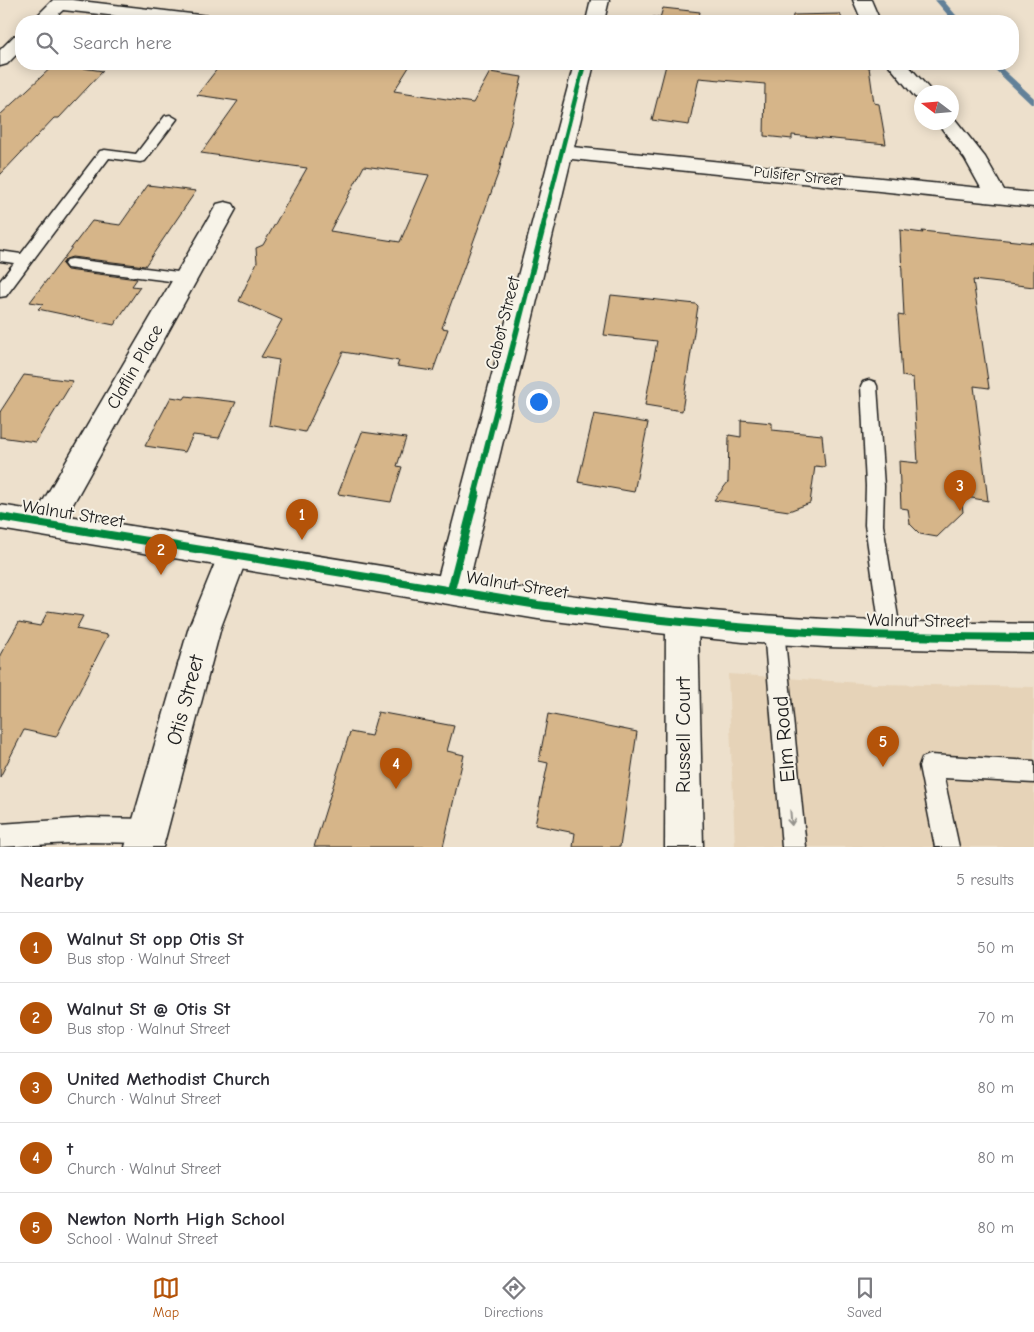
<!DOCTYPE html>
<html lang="en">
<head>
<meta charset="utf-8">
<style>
	body { margin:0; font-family:"Comic Neue",sans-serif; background:#f7f7f7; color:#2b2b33 }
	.compass { position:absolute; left:914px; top:85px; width:45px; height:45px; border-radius:50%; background:#fff; box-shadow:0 2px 12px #0003; rotate:286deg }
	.you { position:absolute; left:538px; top:401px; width:18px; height:18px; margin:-12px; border:4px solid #fff; border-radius:50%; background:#1a73e8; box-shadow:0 0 0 8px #1a73e833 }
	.badge { display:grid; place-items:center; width:32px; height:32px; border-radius:50%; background:#b45309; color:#fff; font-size:16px; font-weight:700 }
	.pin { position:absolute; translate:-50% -41px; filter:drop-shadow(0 1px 2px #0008) }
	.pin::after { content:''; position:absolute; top:26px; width:18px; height:15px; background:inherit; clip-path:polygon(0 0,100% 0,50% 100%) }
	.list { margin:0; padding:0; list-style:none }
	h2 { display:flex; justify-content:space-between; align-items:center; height:65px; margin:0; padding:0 20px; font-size:21px }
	h2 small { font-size:16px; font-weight:400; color:#7c7c81 }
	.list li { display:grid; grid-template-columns:32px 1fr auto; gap:15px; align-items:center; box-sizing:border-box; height:70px; padding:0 20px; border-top:1px solid #e1e1e2 }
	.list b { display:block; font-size:19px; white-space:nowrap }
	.list p { margin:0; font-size:16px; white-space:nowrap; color:#7c7c81 }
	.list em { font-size:16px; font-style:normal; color:#7c7c81 }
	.icon { flex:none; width:28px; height:28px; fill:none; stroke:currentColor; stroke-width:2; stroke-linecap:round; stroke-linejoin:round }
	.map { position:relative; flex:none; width:1034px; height:847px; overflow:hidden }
	.search { position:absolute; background:#fff; box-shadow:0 2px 12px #0003; left:15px; right:15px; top:15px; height:55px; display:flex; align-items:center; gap:12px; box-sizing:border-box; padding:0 18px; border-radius:20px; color:#7c7c81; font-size:19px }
	.sheet { height:415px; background:#fff }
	nav { display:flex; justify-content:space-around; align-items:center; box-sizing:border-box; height:70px; border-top:1px solid #e1e1e2; background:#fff; font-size:14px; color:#7c7c81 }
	nav a { display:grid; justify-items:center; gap:2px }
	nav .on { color:#b45309 }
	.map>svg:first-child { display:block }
	.built { fill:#e6d3b8 }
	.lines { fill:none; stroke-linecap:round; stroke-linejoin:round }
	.stream { fill:#628199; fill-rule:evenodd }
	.building { fill:#d6b589; stroke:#1c1c1c; fill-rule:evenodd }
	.service-casing { stroke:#1c1c1c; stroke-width:3 }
	.minor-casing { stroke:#1c1c1c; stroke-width:3 }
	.tertiary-casing { stroke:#1c1c1c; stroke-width:3 }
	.secondary-casing { stroke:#1c1c1c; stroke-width:3 }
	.service { fill:#f7f3e8; fill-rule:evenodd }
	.minor { fill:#f7f3e8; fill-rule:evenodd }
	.tertiary { fill:#f7f3e8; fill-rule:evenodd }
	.secondary { fill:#f7f3e8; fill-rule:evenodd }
	.cycleway-far2-casing { stroke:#f7f3e8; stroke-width:7 }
	.cycleway-far1-casing { stroke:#f7f3e8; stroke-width:9 }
	.cycleway-casing { stroke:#f7f3e8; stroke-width:11 }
	.cycleway-far2 { stroke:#00873e; stroke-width:4.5 }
	.cycleway-far1 { stroke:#00873e; stroke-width:5.5 }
	.cycleway { stroke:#00873e; stroke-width:8 }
	.oneway { stroke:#94928c }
	.labels { text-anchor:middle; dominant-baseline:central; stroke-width:4; stroke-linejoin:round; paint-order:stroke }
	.far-street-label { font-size:15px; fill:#1c1c1c; stroke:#f7f3e8 }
	.street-label { font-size:18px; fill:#1c1c1c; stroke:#f7f3e8 }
	.near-street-label { font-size:21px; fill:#1c1c1c; stroke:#f7f3e8 }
</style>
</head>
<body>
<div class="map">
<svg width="1034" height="847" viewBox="0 0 1034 847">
	<rect width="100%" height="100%" fill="#ede0cc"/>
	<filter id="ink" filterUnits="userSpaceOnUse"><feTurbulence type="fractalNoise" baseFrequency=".02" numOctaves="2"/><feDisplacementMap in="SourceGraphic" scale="10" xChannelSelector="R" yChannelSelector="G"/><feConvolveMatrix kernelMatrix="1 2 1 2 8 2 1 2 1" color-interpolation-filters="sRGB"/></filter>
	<g filter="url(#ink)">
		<polygon class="built" points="728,674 876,684 1034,687 1034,847 735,847"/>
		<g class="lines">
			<g class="stream">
				<polygon points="935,0 943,0 961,21 953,21"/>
				<polygon points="989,64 997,64 1034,98 1034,104 1031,104"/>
			</g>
		</g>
		<g class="building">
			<polygon points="663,8 700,12 698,21 703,21 652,21 653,17 660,18"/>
			<polygon points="840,14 843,21 792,21 793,15"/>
			<polygon points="55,64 103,71 59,118 54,118 0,175 0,115"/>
			<path d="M221,64H411L394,91L473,103L490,72L522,77L499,171L442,328L448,329L433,371L397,366L399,361L343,352L305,432L269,425L279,360L261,357L282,320L239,301L257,262L256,248L263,245L307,168L201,153L238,101L197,95ZM364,166L429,175L400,242L330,231Z"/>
			<polygon points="657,64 861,64 863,66 869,67 874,103 879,104 886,144 792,135 792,139 764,136 765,84 699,78 689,125 652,120 666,65"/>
			<polygon points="148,185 196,191 145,266 72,257 66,259 62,264 67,270 137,279 132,286 140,287 114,325 38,309 43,304 30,302 92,221 120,225"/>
			<polygon points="900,230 923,233 922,231 1034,243 1034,287 973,280 989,388 974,386 988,501 961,496 963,512 937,537 920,534 910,524 908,509 901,508 899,461 918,463 913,378 902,376 898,315 904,316"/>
			<polygon points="611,295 696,304 698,306 682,411 645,405 657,341 604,335"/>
			<polygon points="24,375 73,381 36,442 0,437 0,412"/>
			<polygon points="186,396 236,402 219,438 193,435 185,452 145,446 171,397 184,399"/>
			<polygon points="594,414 648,423 634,492 578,482"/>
			<polygon points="741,420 772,423 772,430 822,435 825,467 815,466 810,503 789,511 714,500 728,482 729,435 741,437"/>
			<polygon points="362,432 406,438 397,466 402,467 391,502 338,494"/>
			<polygon points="48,611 83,616 76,629 108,635 56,737 24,730 0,777 0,655 19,622 40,626"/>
			<polygon points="378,712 454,726 447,751 464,755 443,847 314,847 350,732 371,736"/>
			<polygon points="548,714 637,732 620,847 573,847 575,833 535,825 548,763 539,761"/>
		</g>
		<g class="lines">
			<g class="service-casing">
				<g id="service">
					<polygon points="170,115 177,119 145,161 140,162 109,158 6,296 0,297 0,281 14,263 0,261 0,251 21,254 100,151 105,150 136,154 165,116"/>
					<polygon points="72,259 186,273 191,274 194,278 191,282 186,283 67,268 64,264 67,260"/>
					<polygon points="869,380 875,382 877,386 884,486 883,525 901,636 898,642 891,645 884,642 881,636 865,525 866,486 861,386 863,382"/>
					<polygon points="774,621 781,624 784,630 806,847 782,847 764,630 767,624"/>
					<polygon points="930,755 1034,761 1034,783 944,778 959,847 935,847 919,766 922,758"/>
					<polygon points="88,818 149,819 157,823 161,831 157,839 149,843 88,842 0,847 0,824"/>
				</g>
			</g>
			<g class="minor-casing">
				<g id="minor">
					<polygon points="53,0 72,0 208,16 214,17 217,21 162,21 63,10 51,21 32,21"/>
					<polygon points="853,0 871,0 880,21 862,21"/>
					<polygon points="21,34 21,50 7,64 0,66 0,50 14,36"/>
					<polygon points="888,64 907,64 932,92 922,92 922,99 915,97"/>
					<polygon points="952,117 954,118 985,157 1004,190 1034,193 1034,207 562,158 554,157 551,152 554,147 562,146 981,188 965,159 937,122 952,122"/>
					<polygon points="225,202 233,204 236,209 57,533 46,536 35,533 31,524 35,515 214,209 217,204"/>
					<polygon points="682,608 693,612 698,622 703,847 665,847 666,622 671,612"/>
				</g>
			</g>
			<g class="tertiary-casing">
				<g id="tertiary">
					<polygon points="591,0 609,0 604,21 586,21"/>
					<polygon points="574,64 594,64 467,590 462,600 451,603 440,600 435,590"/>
					<polygon points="233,542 244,546 248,555 221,627 163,847 125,847 189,627 222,546"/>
				</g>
			</g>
			<g class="secondary-casing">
				<path id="secondary" d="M0,505L538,591C633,604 729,614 825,619C895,622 964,623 1034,624V652L826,647L743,642L620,629L538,619L0,529Z"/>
			</g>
			<use href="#service" class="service"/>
			<use href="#minor" class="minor"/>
			<use href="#tertiary" class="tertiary"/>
			<use href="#secondary" class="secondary"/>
			<g class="cycleway-far2-casing">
				<polyline id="cycleway-far2" points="545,217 584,64"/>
			</g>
			<g class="cycleway-far1-casing">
				<polyline id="cycleway-far1" points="475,494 546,216"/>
			</g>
			<g class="cycleway-casing">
				<g id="cycleway">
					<path d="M0,517L538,605C633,618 729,628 825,633C895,637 964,637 1034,638"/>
					<polyline points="451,590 476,493"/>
				</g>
			</g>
			<use href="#cycleway-far2" class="cycleway-far2"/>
			<use href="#cycleway-far1" class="cycleway-far1"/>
			<use href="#cycleway" class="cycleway"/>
		</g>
		<defs><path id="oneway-shaft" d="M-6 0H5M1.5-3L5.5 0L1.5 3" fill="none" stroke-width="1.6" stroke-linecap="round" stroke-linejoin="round" transform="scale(1.25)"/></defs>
		<use class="oneway" href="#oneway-shaft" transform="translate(791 818) rotate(85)"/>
	</g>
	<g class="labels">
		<g class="far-street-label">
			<text transform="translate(798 176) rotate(6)">Pulsifer Street</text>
		</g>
		<g class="street-label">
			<text transform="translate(503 323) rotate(-76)">Cabot Street</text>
			<text transform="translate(135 367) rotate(-60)">Claflin Place</text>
			<text transform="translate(73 514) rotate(9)">Walnut Street</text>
			<text transform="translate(517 585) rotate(9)">Walnut Street</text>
			<text transform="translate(918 621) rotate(1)">Walnut Street</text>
		</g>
		<g class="near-street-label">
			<text transform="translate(185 700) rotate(-75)">Otis Street</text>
			<text transform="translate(683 735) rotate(-90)">Russell Court</text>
			<text transform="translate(784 739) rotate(-95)">Elm Road</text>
		</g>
	</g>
</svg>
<svg class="compass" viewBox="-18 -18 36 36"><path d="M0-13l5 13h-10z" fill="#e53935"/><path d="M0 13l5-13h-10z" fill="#7c7c81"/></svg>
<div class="you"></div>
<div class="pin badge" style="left:302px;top:540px">1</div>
<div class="pin badge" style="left:161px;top:575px">2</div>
<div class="pin badge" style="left:960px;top:511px">3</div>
<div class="pin badge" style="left:396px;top:789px">4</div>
<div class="pin badge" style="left:883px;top:767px">5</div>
<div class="search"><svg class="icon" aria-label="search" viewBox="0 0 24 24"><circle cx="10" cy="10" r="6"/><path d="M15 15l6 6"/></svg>Search here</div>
</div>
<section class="sheet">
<h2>Nearby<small>5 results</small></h2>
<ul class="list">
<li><span class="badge">1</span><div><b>Walnut St opp Otis St</b><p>Bus stop · Walnut Street</p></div><em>50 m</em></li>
<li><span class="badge">2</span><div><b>Walnut St @ Otis St</b><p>Bus stop · Walnut Street</p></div><em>70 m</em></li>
<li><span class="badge">3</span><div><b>United Methodist Church</b><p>Church · Walnut Street</p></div><em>80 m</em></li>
<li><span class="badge">4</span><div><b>t</b><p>Church · Walnut Street</p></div><em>80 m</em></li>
<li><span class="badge">5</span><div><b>Newton North High School</b><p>School · Walnut Street</p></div><em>80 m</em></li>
</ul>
</section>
<nav>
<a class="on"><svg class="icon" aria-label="map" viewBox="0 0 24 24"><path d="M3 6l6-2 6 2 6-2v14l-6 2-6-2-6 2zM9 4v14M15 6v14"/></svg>Map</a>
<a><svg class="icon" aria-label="directions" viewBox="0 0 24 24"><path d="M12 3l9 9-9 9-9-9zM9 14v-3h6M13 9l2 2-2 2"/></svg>Directions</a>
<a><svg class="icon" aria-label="saved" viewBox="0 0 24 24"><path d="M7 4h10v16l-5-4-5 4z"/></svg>Saved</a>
</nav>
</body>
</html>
